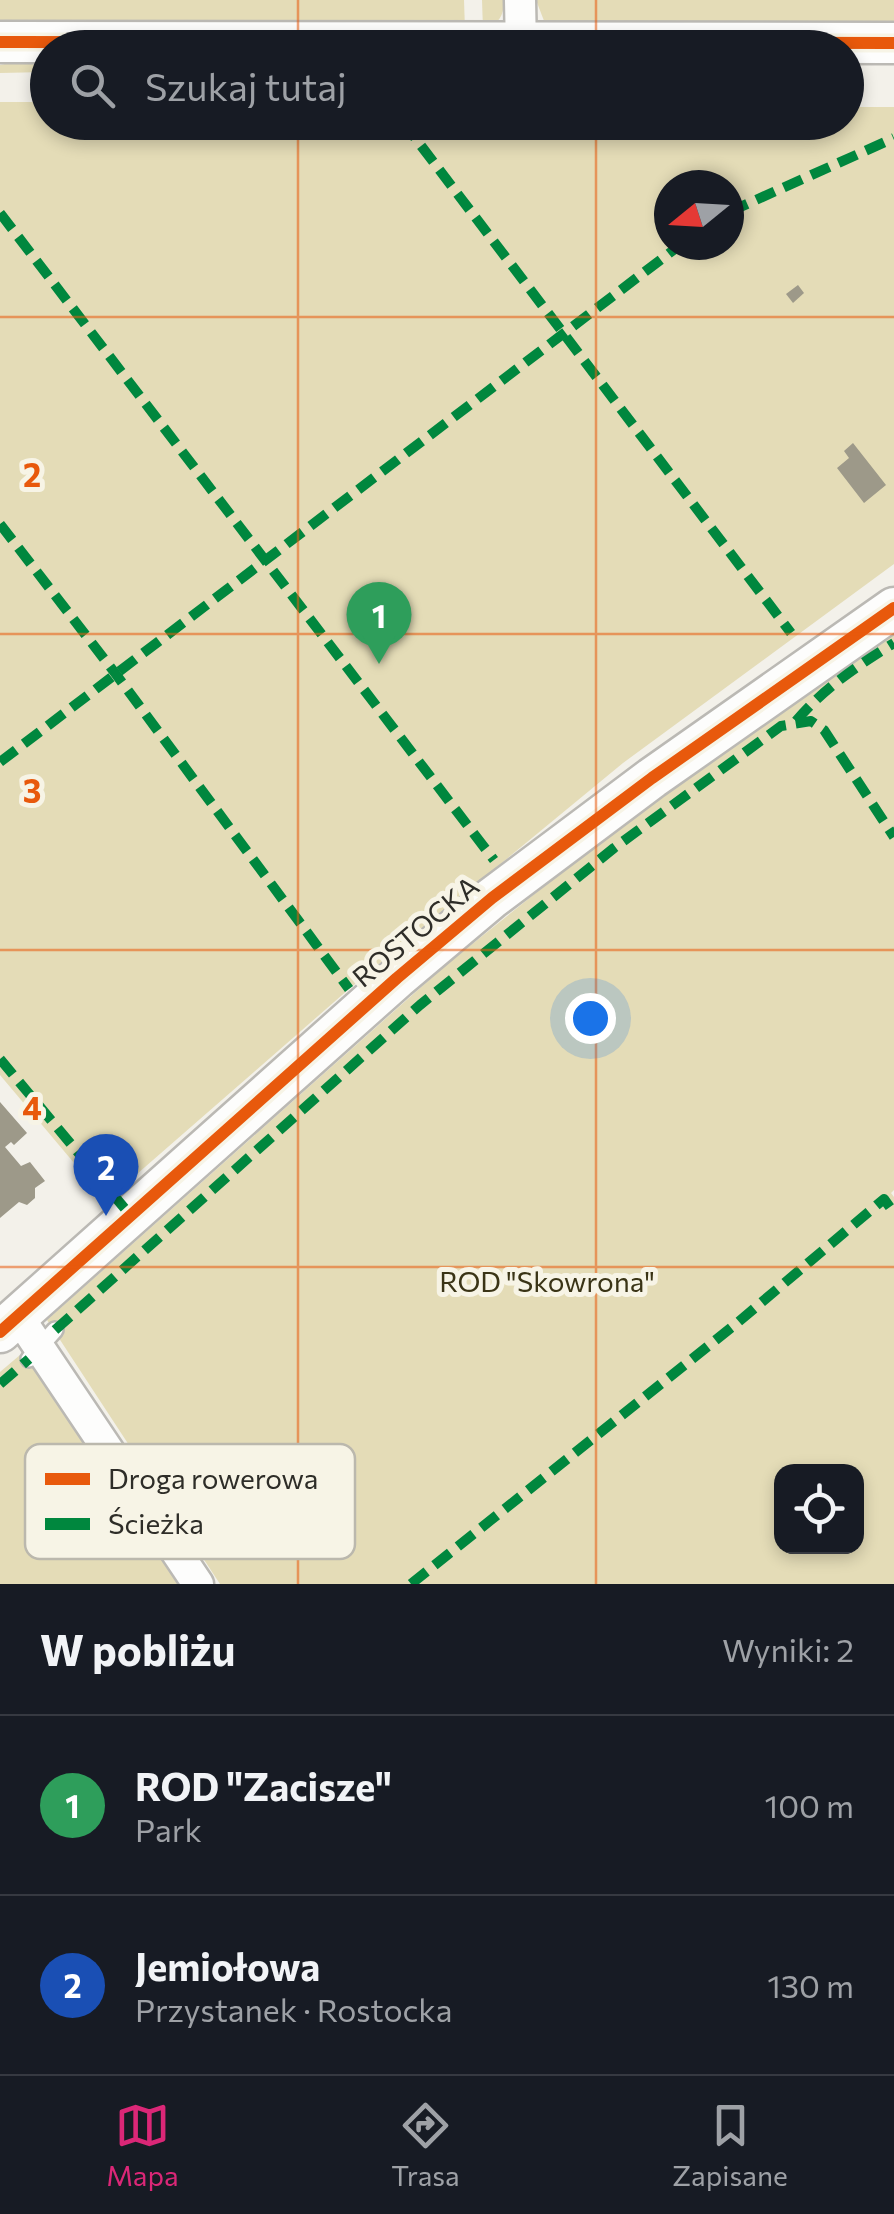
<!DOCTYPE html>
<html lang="pl">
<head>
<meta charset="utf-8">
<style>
	body { margin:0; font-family:Commissioner,sans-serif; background:#242831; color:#f1f3f6 }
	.controls { position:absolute; right:30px; bottom:30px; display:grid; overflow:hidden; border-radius:20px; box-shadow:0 5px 15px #0003 }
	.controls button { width:90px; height:90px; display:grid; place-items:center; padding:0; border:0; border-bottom:2px solid #363941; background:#171b24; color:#f1f3f6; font:50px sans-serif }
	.compass { position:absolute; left:654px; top:170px; width:90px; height:90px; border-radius:50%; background:#171b24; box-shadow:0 5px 15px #0003; rotate:252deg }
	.you { position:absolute; left:590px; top:1018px; width:35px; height:35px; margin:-25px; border:8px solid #fff; border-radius:50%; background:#1a73e8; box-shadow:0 0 0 15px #1a73e833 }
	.badge { display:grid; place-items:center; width:65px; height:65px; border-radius:50%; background:#db2777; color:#fff; font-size:32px; font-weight:700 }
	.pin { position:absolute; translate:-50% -82px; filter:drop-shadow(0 2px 5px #0008) }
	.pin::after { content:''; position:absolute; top:52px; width:35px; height:30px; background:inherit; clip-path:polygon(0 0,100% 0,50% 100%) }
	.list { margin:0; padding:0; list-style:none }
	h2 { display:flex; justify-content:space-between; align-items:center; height:130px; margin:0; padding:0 40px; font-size:42px }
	h2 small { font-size:32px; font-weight:400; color:#9ea1a6 }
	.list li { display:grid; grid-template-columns:65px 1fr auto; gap:30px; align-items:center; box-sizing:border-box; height:180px; padding:0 40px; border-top:2px solid #363941 }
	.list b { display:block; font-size:38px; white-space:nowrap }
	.list p { margin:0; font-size:32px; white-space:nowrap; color:#9ea1a6 }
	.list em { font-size:32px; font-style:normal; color:#9ea1a6 }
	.icon { flex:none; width:55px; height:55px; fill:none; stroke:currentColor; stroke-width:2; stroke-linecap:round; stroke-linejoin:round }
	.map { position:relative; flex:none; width:894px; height:1584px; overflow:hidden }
	.search { position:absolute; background:#171b24; box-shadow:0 5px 15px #0003; left:30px; right:30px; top:30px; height:110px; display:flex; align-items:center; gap:25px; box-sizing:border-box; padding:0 35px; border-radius:55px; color:#9ea1a6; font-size:38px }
	.sheet { height:490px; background:#171b24 }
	nav { display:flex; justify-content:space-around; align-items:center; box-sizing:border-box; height:140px; border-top:2px solid #363941; background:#171b24; font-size:28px; color:#9ea1a6 }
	nav a { display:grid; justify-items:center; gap:5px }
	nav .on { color:#db2777 }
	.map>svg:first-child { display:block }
	.green { fill:#e4dcb7; fill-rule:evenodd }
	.building { fill:#9d9989 }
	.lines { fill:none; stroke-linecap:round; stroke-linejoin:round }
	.service-casing { stroke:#bbb9b4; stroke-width:20 }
	.minor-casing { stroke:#bbb9b4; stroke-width:35 }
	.tertiary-casing { stroke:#bbb9b4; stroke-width:45 }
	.service { stroke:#fdfdfc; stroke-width:15 }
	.minor { stroke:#fdfdfc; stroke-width:30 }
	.tertiary { stroke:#fdfdfc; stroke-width:40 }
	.quiet { stroke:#00873e; stroke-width:10; stroke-dasharray:20 10; stroke-linecap:butt }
	.cycleway-casing { stroke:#f7f4e6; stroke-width:19 }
	.cycleway { stroke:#e8590c; stroke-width:12 }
	.grid { fill:none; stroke:#e8590c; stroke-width:2.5; stroke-opacity:0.55 }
	.labels { text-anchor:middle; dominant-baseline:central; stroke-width:10; stroke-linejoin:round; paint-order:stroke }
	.street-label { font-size:28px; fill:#2e2d28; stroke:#f7f4e6 }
	.park-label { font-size:28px; fill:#3a3416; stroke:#f7f4e6 }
	.key { fill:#f7f4e6; stroke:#bbb8ad; stroke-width:2.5 }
	.key-label { font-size:28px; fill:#2e2d28 }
	.grid-label { font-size:32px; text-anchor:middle; font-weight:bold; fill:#e8590c; stroke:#f7f4e6; stroke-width:10; stroke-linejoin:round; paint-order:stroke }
</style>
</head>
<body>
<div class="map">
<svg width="894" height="1584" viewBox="0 0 894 1584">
	<rect width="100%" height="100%" fill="#f3f1ea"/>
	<g class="green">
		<polygon points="0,0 464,0 465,30 0,29"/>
		<path d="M482,0H504C504,17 498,24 483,30Z"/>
		<polygon points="536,0 894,0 894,29 546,26"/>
		<polygon points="47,55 47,72 0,73 0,65"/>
		<path d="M0,102H47L48,122H846L847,107H894V564L623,763L349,989L106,1201L0,1075ZM669,185H729V245H669Z"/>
		<path d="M894,633V1190L891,1193L894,1197V1584H220L47,1320L446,965L668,787ZM782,1472H856V1546H782Z"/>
		<polygon points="20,1355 39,1368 181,1584 0,1584 0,1372"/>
	</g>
	<g class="building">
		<polygon points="798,285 804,293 793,303 786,294"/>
		<polygon points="853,443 886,485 864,503 837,468 849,458 844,451"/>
		<polygon points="0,1102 27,1133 14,1145 11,1142 5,1147 21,1166 30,1162 45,1181 35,1188 35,1198 27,1205 19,1202 0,1218"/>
	</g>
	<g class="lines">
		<g class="service-casing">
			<polyline id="service" points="29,1359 55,1330"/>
		</g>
		<g class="minor-casing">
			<g id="minor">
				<polyline points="520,0 521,48"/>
				<polyline points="18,1316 198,1584"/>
			</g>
		</g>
		<g class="tertiary-casing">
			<g id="tertiary">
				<polyline points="0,42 894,43"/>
				<polyline points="0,1332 397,978 492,898 652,778 894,608"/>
			</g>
		</g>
		<use href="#service" class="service"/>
		<use href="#minor" class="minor"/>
		<use href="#tertiary" class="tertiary"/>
		<g class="quiet">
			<polyline points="403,122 791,633"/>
			<polyline points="729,212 894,138"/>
			<polyline points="0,213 494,860"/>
			<polyline points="0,524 115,673 349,989"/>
			<path d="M796,721C824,688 857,666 894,643"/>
			<polyline points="0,762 680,245"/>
			<polyline points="0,1059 131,1216"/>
			<polyline points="55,1330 420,1005 614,848 781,726 811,721 824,730 894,837"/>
			<polyline points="0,1384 29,1359"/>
			<polyline points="411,1584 737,1323 884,1199 894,1213"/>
		</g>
		<g class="cycleway-casing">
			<g id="cycleway">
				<polyline points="0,42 894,43"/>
				<polyline points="0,1332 397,978 492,898 652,778 894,608"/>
			</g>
		</g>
		<use href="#cycleway" class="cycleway"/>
	</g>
	<path class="grid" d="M298,0V48M596,0V48M298,122V1584M596,122V1584M0,317H894M0,634H894M0,950H894M0,1267H894"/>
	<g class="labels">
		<g class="street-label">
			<text transform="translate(415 931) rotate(-40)">ROSTOCKA</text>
		</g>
		<g class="park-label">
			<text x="547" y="1281">ROD "Skowrona"</text>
		</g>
	</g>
	<rect x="25" y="1444" width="330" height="115" rx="15" class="key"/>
	<rect x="45" y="1473" width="45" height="12" fill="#e8590c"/>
	<rect x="45" y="1518" width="45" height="12" fill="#00873e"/>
	<g class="key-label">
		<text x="108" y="1489">Droga rowerowa</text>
		<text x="108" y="1534">Ścieżka</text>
	</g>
	<g class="grid-label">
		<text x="32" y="487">2</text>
		<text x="32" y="803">3</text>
		<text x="32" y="1120">4</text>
	</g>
</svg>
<div class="controls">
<button><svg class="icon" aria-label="locate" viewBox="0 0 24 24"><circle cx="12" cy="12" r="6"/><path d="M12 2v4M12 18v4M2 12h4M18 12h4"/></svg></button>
</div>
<svg class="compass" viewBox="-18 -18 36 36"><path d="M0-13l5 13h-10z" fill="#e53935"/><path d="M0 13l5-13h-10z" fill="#9ea1a6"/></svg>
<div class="you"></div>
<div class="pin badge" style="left:379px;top:664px;background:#2e9e5b">1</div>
<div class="pin badge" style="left:106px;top:1216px;background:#1a4fb4">2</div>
<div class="search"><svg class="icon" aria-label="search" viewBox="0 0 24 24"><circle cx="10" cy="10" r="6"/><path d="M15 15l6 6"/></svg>Szukaj tutaj</div>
</div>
<section class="sheet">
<h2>W pobliżu<small>Wyniki: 2</small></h2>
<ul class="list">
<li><span class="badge" style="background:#2e9e5b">1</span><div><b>ROD &quot;Zacisze&quot;</b><p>Park</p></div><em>100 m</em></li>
<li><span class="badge" style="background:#1a4fb4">2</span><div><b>Jemiołowa</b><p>Przystanek · Rostocka</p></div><em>130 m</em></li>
</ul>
</section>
<nav>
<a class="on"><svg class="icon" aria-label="map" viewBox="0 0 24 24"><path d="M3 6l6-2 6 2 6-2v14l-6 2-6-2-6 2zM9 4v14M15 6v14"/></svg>Mapa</a>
<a><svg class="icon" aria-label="directions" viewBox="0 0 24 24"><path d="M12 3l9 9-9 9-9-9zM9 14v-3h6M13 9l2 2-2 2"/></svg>Trasa</a>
<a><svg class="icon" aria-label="saved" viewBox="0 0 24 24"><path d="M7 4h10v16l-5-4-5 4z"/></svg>Zapisane</a>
</nav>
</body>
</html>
